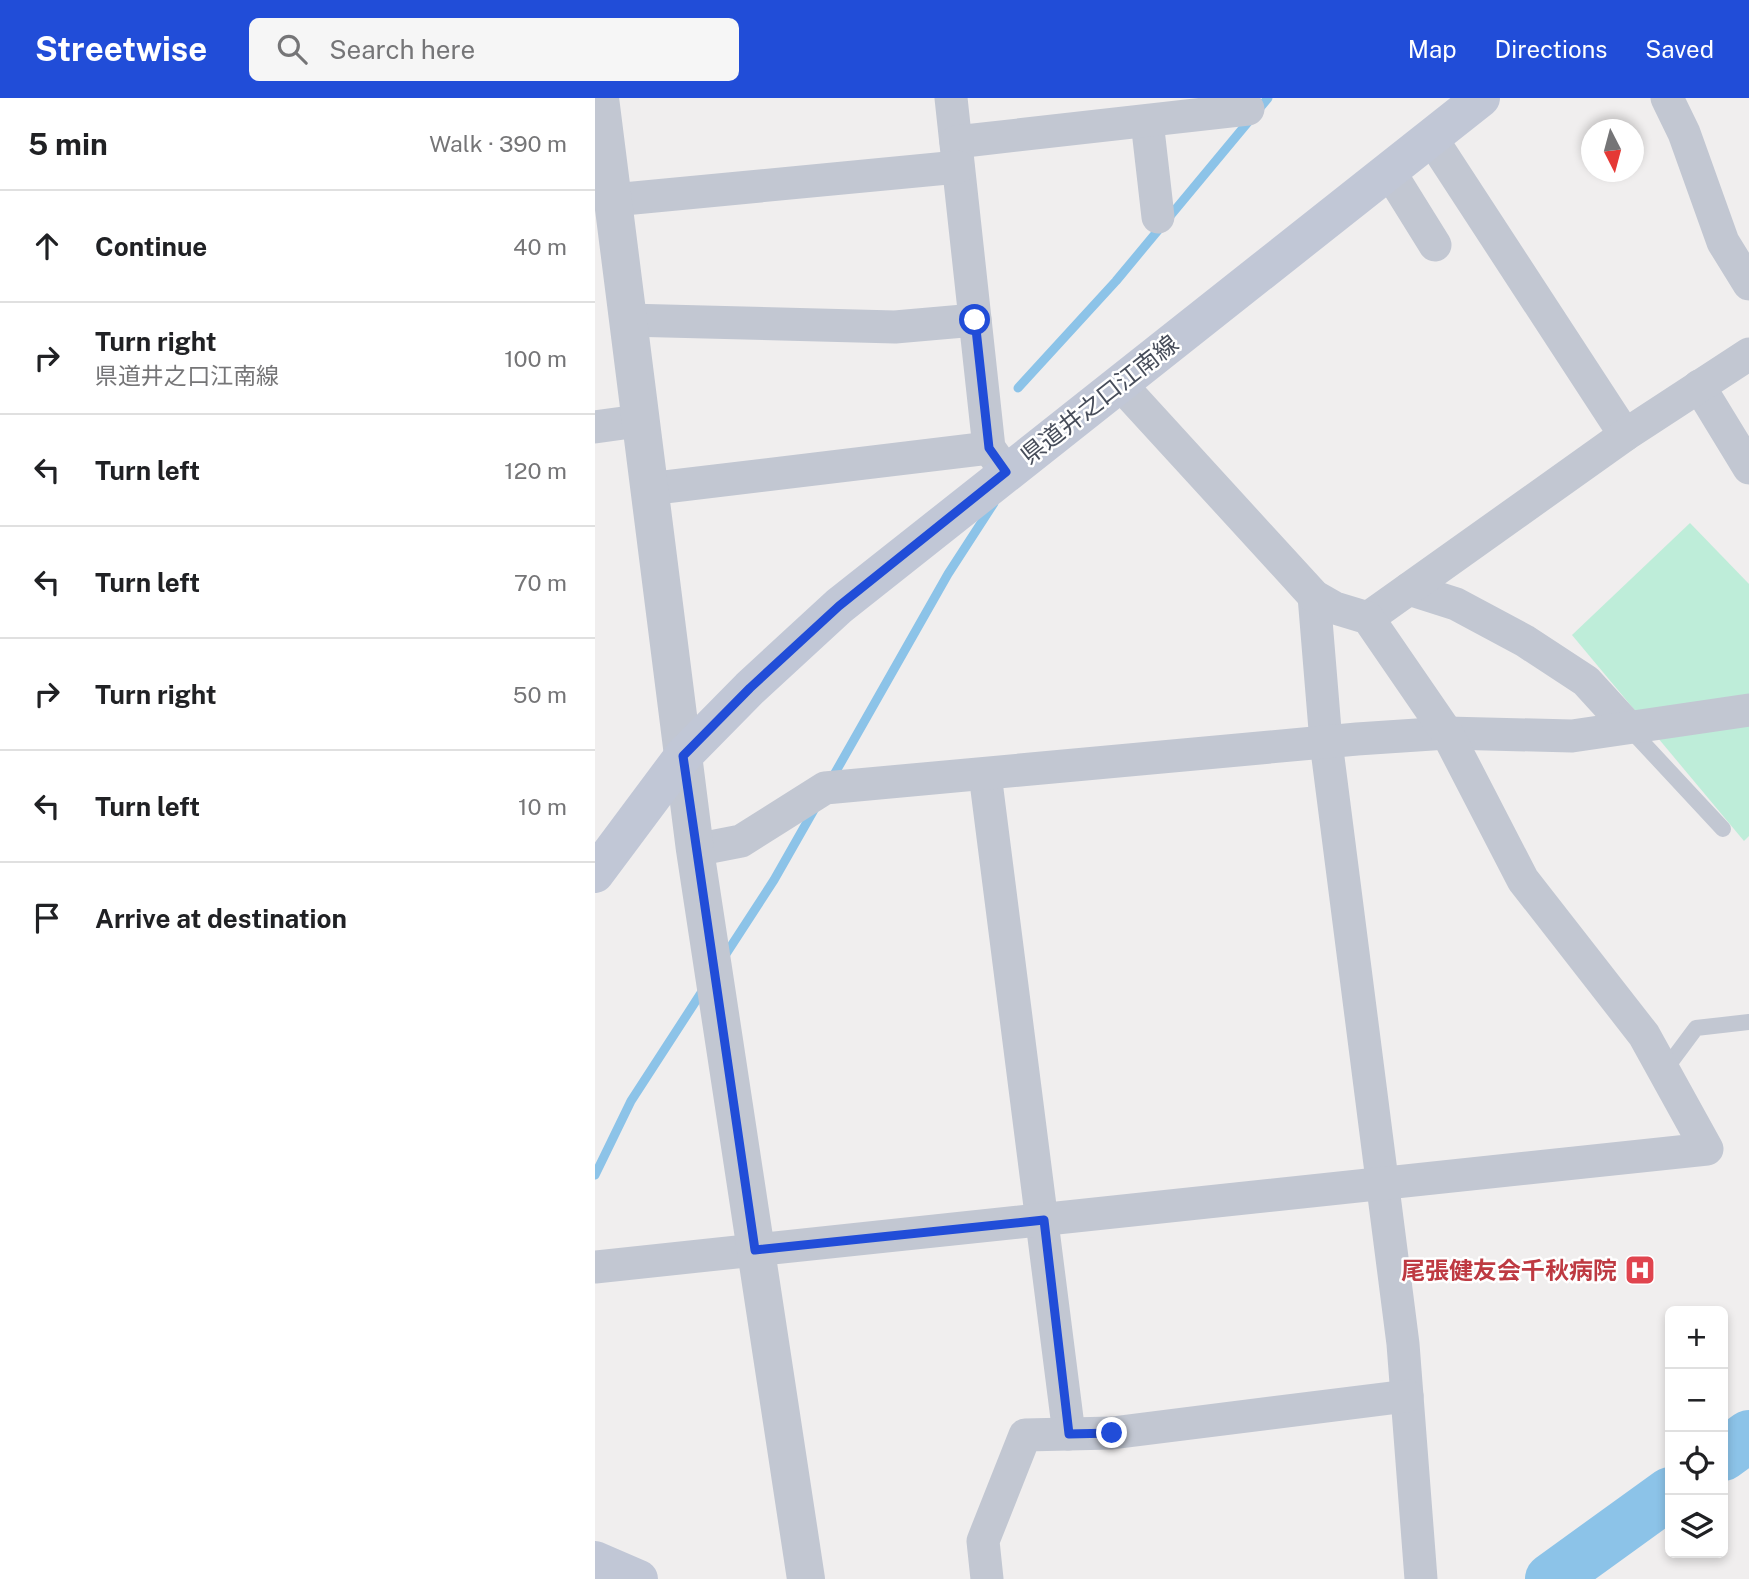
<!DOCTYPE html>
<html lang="en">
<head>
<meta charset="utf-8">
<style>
	body { margin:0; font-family:"Public Sans","Noto Sans JP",sans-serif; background:#f6f6f6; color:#202124 }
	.controls { position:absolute; right:21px; bottom:21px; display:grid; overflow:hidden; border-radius:10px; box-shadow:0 4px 10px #0003 }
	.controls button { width:63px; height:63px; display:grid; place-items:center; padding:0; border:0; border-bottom:2px solid #e0e0e0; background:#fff; color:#202124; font:35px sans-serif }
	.compass { position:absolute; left:986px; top:21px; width:63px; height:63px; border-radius:50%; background:#fff; box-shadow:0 4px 10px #0003; rotate:174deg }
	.stop { position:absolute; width:21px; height:21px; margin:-16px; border:5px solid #214dd8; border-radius:50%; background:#fff }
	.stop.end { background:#214dd8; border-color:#fff; box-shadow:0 2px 7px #0008 }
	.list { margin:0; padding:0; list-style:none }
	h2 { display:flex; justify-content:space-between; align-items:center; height:91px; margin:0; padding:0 28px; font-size:30px }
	h2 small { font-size:23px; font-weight:400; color:#757577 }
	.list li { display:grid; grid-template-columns:46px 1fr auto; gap:21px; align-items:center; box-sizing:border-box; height:112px; padding:0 28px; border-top:2px solid #e0e0e0 }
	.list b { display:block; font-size:26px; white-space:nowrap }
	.list p { margin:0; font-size:23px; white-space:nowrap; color:#757577 }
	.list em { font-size:23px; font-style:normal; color:#757577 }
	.icon { flex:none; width:38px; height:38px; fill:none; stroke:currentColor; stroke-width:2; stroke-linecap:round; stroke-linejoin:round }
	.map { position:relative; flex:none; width:1154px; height:1481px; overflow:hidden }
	header { display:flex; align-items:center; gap:42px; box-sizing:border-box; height:98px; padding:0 35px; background:#214dd8; color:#fff }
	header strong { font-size:33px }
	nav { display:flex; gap:38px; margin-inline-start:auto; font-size:24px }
	.search { width:490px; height:63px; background:#f6f6f6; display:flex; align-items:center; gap:18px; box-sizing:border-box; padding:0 24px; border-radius:10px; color:#757577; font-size:26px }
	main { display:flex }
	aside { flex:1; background:#fff }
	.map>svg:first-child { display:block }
	.green { fill:#beedd9 }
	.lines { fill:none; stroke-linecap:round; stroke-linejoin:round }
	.stream { stroke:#8cc3e8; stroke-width:9 }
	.river { stroke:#8cc3e8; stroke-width:52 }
	.service { stroke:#c2c7d2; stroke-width:16 }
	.minor { stroke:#c2c7d2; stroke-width:33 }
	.tertiary { stroke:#c2c7d2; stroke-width:38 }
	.secondary { stroke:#c1c7d6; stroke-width:38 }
	.route { stroke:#214dd8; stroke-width:9 }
	.labels { text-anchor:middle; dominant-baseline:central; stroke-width:5; stroke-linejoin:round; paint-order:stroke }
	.street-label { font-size:24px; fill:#474d5a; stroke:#fff }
	.health-label { font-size:24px; font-weight:bold; fill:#be3a42; stroke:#fff; text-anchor:end }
</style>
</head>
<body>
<header>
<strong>Streetwise</strong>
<div class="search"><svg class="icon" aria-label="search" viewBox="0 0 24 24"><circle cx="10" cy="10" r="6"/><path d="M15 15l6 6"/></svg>Search here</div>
<nav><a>Map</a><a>Directions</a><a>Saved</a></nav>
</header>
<main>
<aside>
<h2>5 min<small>Walk · 390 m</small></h2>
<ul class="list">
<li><svg class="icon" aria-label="ahead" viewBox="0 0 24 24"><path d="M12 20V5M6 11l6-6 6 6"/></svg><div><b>Continue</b></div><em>40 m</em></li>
<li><svg class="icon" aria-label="right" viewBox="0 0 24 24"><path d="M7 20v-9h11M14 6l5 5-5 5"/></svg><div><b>Turn right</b><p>県道井之口江南線</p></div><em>100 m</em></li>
<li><svg class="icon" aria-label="left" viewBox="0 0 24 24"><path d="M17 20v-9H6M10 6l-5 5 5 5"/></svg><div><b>Turn left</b></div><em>120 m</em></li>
<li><svg class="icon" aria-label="left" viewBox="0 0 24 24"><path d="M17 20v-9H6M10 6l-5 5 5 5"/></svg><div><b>Turn left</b></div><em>70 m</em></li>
<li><svg class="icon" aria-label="right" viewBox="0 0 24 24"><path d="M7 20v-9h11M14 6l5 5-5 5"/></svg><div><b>Turn right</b></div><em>50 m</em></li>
<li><svg class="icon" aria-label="left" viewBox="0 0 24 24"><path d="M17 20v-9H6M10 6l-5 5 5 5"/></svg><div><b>Turn left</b></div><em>10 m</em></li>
<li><svg class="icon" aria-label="arrive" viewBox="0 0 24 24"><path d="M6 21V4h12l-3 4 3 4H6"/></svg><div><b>Arrive at destination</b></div></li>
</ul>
</aside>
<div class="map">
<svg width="1154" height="1481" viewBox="0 0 1154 1481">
	<rect width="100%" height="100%" fill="#f0eeee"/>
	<polygon class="green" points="1095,425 1154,486 1154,738 1149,743 977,537"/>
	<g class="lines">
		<g class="stream">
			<polyline points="423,290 521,183 673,0"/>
			<polyline points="236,682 353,476 399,405"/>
			<polyline points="129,859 179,782 220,710"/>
			<polyline points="0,1077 36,1003 108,892"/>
		</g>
		<g class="river">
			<polyline points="1128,1357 1154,1338"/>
			<polyline points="956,1481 1075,1395"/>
		</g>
		<g class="service">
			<polyline points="1034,630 1128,731"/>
			<polyline points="1069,973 1101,930 1154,924"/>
		</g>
		<g class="minor">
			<polyline points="356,0 394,350 411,374"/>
			<polyline points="1072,0 1089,35 1128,144 1154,186"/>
			<polyline points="552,23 563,119"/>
			<polyline points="835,38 1030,337"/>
			<polyline points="361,44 653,11"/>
			<polyline points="794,73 840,147"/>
			<polyline points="18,102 363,69"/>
			<polyline points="32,222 300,229 380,222"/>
			<polyline points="1104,288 1154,370"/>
			<polyline points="0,329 43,323"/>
			<polyline points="53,391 394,350"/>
			<polyline points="814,491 861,506 930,543 991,583 1033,629"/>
			<polyline points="719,498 731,644 808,1246 826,1481"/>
			<polyline points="773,520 1030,337 1154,256"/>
			<polyline points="390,676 474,1336"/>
			<polyline points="100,752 146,743 230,690 762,641 852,635 977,638 1154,612"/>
			<polyline points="0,1169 1112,1051 1049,937 928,782 852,635 773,520 740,510 719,498 525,286"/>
			<polyline points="392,1481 388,1443 430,1337 517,1335 812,1298"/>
		</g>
		<polyline class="tertiary" points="5,0 100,752 211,1481"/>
		<g class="secondary">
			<polyline points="0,776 88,658 155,590 244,508 886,0"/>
			<polyline points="0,1462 44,1481"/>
		</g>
	</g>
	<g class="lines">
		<polyline class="route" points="380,222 394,350 411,374 244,508 155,590 88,658 160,1152 449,1122 474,1336 517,1335"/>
	</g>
	<defs>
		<g id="hospital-square" transform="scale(1.575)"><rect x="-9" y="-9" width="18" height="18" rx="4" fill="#e0444e" stroke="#fff"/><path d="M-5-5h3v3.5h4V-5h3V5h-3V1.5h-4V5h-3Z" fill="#fff"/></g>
	</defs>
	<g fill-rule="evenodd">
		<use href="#hospital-square" x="1045" y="1172"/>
	</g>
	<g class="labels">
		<g class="street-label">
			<text transform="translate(504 301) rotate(-38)">県道井之口江南線</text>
		</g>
		<g class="health-label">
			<text x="1022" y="1172">尾張健友会千秋病院</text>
		</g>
	</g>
</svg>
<div class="controls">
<button>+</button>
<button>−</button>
<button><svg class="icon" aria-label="locate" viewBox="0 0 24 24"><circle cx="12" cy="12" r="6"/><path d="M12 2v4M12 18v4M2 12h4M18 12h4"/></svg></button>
<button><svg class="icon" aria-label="layers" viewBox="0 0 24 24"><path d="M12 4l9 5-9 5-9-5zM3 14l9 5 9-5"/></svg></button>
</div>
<svg class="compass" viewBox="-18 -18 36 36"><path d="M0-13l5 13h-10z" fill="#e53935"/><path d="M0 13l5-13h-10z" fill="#757577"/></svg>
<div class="stop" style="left:380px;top:222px"></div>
<div class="stop end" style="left:517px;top:1335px"></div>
</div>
</main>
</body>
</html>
